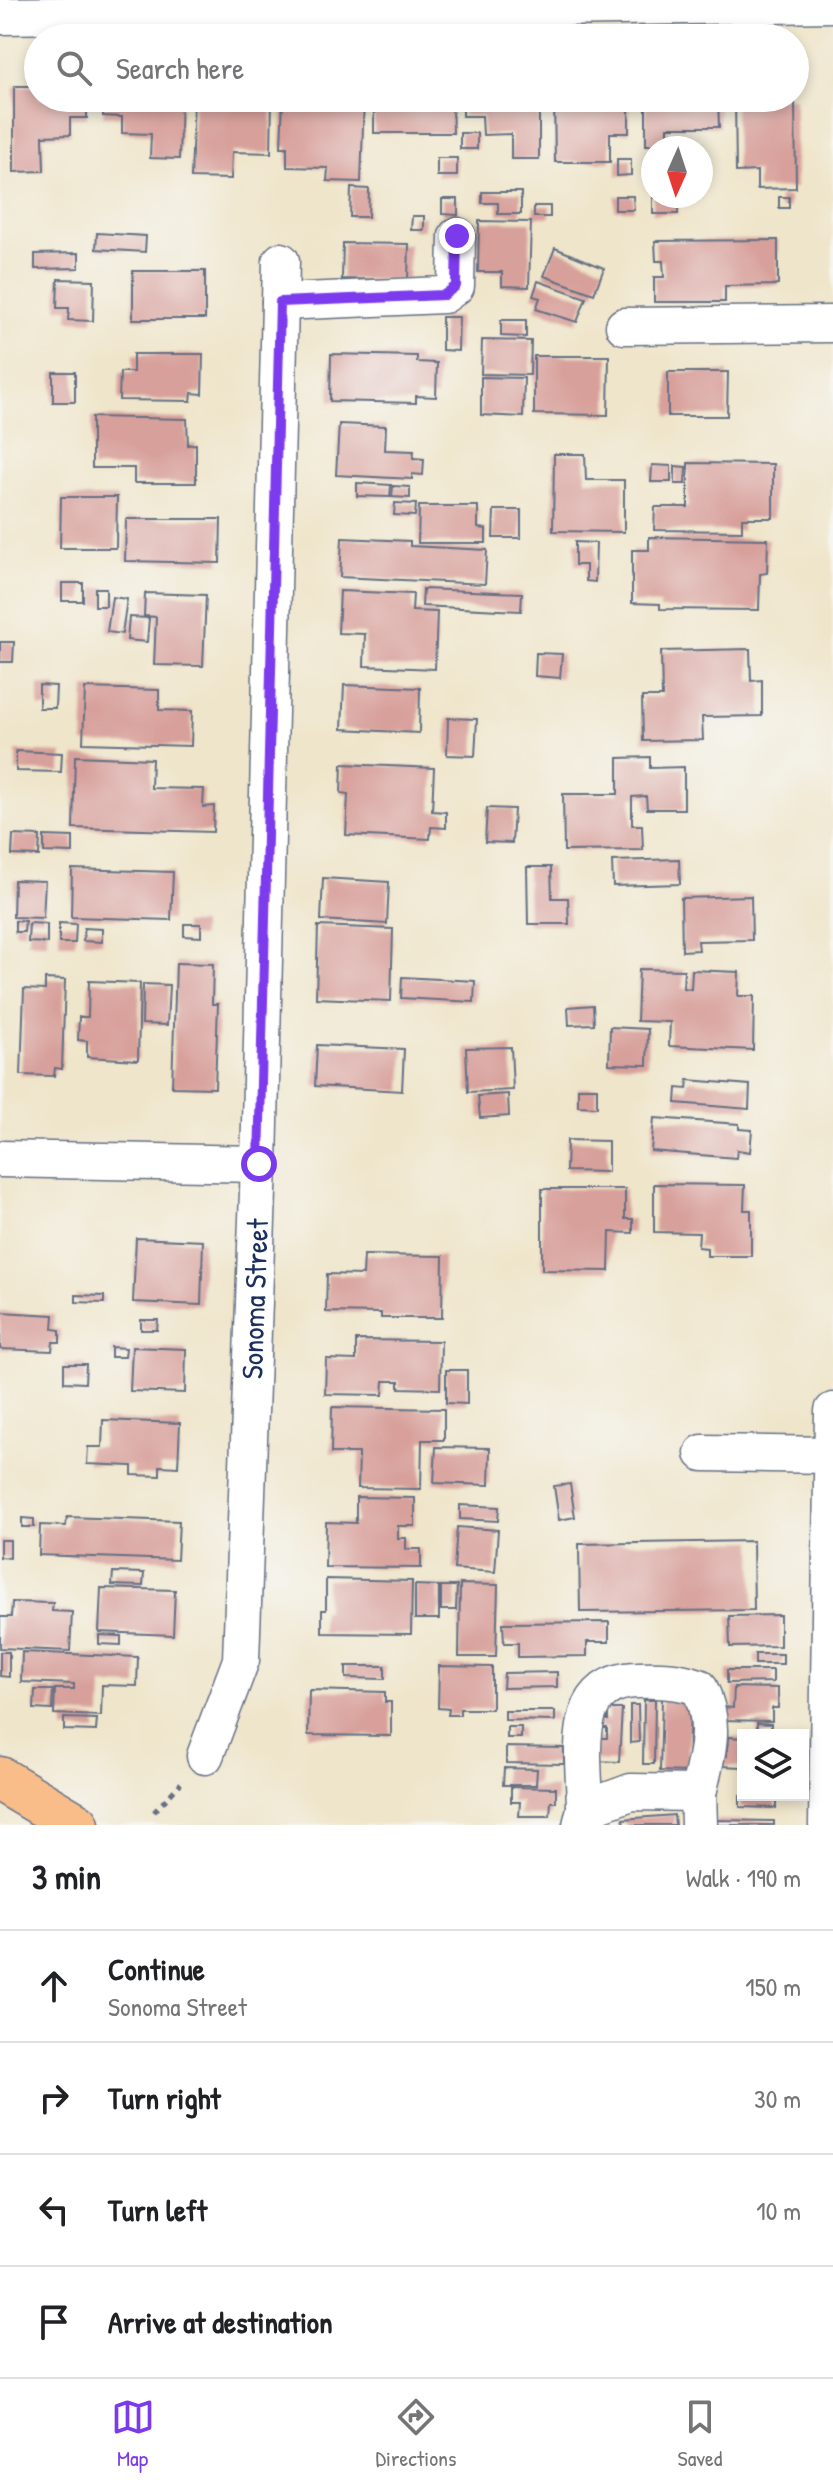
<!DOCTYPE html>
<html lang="en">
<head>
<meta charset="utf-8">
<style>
	body { margin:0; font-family:"Patrick Hand",sans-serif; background:#f6f6f6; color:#202124 }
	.controls { position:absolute; right:24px; bottom:24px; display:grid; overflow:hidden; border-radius:0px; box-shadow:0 4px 12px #0003 }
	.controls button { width:72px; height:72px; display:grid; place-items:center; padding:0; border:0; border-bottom:2px solid #e0e0e0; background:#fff; color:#202124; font:40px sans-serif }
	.compass { position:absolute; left:641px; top:136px; width:72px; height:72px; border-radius:50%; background:#fff; box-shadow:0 4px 12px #0003; rotate:183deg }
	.stop { position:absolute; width:24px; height:24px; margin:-18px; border:6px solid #7c3aed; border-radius:50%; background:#fff }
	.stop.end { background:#7c3aed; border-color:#fff; box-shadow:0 2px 8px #0008 }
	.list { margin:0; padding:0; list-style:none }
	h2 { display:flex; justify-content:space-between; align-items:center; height:104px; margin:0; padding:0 32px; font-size:34px }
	h2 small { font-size:26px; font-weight:400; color:#757577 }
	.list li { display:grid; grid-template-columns:52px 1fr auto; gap:24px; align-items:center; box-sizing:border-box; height:112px; padding:0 32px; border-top:2px solid #e0e0e0 }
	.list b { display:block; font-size:30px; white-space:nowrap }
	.list p { margin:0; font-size:26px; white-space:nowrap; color:#757577 }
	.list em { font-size:26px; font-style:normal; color:#757577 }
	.icon { flex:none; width:44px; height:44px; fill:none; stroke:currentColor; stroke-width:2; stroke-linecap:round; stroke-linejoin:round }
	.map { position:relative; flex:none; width:833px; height:1825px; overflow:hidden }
	.search { position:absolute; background:#fff; box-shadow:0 4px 12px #0003; left:24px; right:24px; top:24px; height:88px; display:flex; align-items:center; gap:20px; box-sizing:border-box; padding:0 28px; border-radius:44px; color:#757577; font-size:30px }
	.sheet { height:552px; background:#fff }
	nav { display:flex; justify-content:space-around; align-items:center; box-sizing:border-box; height:112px; border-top:2px solid #e0e0e0; background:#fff; font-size:22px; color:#757577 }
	nav a { display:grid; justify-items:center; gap:4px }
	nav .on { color:#7c3aed }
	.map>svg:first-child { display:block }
	.building { fill:#d8a09b }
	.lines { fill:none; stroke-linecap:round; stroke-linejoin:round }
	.minor-casing { stroke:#656f84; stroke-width:39 }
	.major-casing { stroke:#656f84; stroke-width:47 }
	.path { stroke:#656f84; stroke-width:5; stroke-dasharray:6 6; stroke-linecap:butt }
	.minor { stroke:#fff; stroke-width:36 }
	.major { stroke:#f8bd89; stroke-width:44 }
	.route { stroke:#7c3aed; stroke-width:10 }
	.labels { text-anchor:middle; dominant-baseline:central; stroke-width:6; stroke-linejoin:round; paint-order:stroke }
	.street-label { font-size:30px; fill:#1b2f5e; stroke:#f6f6f2 }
</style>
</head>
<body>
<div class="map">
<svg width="833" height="1825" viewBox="0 0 833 1825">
	<rect width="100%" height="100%" fill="#f6f6f2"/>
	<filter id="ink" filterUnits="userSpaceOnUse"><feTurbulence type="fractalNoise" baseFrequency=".0125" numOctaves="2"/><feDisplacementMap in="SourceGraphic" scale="16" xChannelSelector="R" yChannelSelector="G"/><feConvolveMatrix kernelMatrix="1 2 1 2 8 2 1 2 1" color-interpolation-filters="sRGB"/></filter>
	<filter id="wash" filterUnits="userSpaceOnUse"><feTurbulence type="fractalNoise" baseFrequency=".006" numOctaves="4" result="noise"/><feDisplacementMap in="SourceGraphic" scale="32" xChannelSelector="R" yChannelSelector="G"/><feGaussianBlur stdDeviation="1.8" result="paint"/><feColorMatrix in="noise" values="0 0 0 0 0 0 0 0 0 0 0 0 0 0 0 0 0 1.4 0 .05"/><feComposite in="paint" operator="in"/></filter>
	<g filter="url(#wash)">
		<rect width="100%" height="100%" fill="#efe5ca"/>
		<g id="blocks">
			<g class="building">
				<polygon points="14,86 38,86 38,98 87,98 87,118 70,118 70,135 43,136 44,171 14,172"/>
				<polygon points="104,98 181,98 179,159 150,158 151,134 122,133 122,117 103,116"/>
				<polygon points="194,98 272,98 271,153 232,152 231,179 191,178"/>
				<polygon points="283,98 364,98 361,182 327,181 328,168 287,167 287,147 281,147"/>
				<polygon points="374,98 452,98 453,133 374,133"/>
				<polygon points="463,98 539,98 539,159 511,159 511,134 483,135 482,116 463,116"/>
				<polygon points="554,98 629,98 629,133 610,133 610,162 555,162"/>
				<polygon points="646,98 718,98 719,127 668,127 668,145 646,145"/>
				<polygon points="735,98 795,98 796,188 757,189 757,171 736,172"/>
				<rect x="460" y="133" width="17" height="16"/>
				<rect x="437" y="158" width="20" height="18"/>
				<polygon points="617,159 631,159 631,175 617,176"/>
				<polygon points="351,188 369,189 368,217 350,217"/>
				<polygon points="482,192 521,192 521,214 498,214 498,203 482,203"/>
				<polygon points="615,196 633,196 634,210 615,210"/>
				<rect x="653" y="196" width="25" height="18"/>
				<rect x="779" y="197" width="10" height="11"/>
				<polygon points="442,199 458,199 458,215 442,214"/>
				<rect x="534" y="206" width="16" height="11"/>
				<polygon points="412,216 424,216 424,230 411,230"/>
				<polygon points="479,221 531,222 529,287 502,286 502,272 478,272"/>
				<polygon points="97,233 146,236 145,252 96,249"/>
				<polygon points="778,240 778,285 725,286 725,302 654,302 654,277 664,277 663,261 656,261 655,241"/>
				<polygon points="343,243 409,244 408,280 342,279"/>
				<polygon points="555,248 604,268 594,294 544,276"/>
				<polygon points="79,253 79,268 35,269 35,254"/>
				<rect x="133" y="271" width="72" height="48"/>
				<polygon points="58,279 94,280 93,321 68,320 69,308 57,308"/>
				<polygon points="538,281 586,298 577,322 536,309 540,298 533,296"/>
				<polygon points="442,317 459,317 458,351 442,350"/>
				<polygon points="501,320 526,320 526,337 501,336"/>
				<polygon points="482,340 531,341 530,375 481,374"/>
				<polygon points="133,354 203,354 202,394 192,393 191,401 119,400 120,372 133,372"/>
				<polygon points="331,354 417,356 417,362 437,363 436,397 416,396 416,403 330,401"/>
				<polygon points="534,356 609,356 608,415 534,414"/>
				<rect x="53" y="372" width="22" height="30"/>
				<polygon points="668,372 728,372 727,416 668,416"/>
				<polygon points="481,377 524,378 523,417 481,415"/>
				<polygon points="92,417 187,419 188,445 196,444 196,483 134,483 134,468 92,468"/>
				<polygon points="339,424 386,426 385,450 414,451 413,458 424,459 423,475 412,474 412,479 336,475"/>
				<polygon points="554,454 585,454 586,480 624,480 624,532 553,531"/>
				<polygon points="688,463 773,464 773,518 742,518 742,531 654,530 655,507 688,507"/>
				<polygon points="652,465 671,466 671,482 651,482"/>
				<polygon points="675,466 686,467 685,484 675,484"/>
				<polygon points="357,483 391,485 390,497 357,496"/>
				<polygon points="393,486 410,487 410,498 392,497"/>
				<polygon points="61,497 117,497 116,548 60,548"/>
				<polygon points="395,503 416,504 415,516 394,515"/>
				<polygon points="419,506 478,506 478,528 486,529 486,543 418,543"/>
				<polygon points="494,510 521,510 521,538 493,538"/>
				<polygon points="126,519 221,519 220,563 125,561"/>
				<polygon points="649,537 768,539 767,573 760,574 759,610 660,609 660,604 632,603 632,550 649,550"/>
				<polygon points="342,538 410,541 410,546 487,550 485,584 340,577"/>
				<polygon points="575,542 596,543 595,582 586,581 586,565 575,565"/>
				<rect x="62" y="583" width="21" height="18"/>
				<rect x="95" y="588" width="11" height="18"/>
				<polygon points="423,589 522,593 521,611 422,606"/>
				<polygon points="340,591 413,594 412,611 437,612 435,669 364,666 365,634 338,633"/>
				<polygon points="145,593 206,595 203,666 154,665 156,617 144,616"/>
				<polygon points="112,597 127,599 122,634 107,632"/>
				<polygon points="129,617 149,618 147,642 127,640"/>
				<polygon points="0,642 14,642 13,662 0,662"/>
				<polygon points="750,649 751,681 762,680 762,716 702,717 703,740 643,741 642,697 662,697 661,651"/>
				<polygon points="536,653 562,654 560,678 535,676"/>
				<polygon points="39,685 56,686 55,708 39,708"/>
				<polygon points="344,685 420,688 419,733 342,729"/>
				<polygon points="85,688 159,690 159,710 192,711 191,746 83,743"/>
				<polygon points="448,718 477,719 475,756 447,755"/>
				<polygon points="16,751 62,753 61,772 16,771"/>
				<polygon points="75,756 152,759 151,788 204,789 203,807 214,806 213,832 73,828"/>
				<polygon points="650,757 650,768 684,767 684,809 647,809 646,796 632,797 632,825 642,825 643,850 564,851 563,794 618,794 618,758"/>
				<polygon points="342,764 434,768 432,811 446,812 446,828 431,827 430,839 346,835 348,794 341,793"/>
				<polygon points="487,808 514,809 512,843 485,842"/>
				<polygon points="13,835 40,836 39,856 12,855"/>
				<polygon points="44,836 73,837 73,853 44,852"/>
				<polygon points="679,859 680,884 613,886 612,861"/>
				<polygon points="527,867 551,867 552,898 568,898 569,924 528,924"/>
				<polygon points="72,869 173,872 171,920 71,917"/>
				<polygon points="323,878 389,882 387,924 321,920"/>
				<polygon points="14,880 45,881 43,918 13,917"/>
				<polygon points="751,896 752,940 698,941 699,950 682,951 681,898"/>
				<polygon points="15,921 25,921 24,932 15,932"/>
				<polygon points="29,923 47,924 47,943 28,942"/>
				<polygon points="59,923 76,924 75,943 59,943"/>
				<polygon points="184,924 201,924 201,937 184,936"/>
				<polygon points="318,926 393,929 391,1001 316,998"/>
				<polygon points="84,928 102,929 102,942 83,941"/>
				<polygon points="176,963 213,964 212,1004 218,1004 215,1088 172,1087"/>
				<polygon points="639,969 684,970 683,988 691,989 692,970 739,972 738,996 754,996 753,1050 669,1046 670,1022 637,1021"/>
				<polygon points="402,977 475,981 474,1002 401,998"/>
				<polygon points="45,979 65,980 62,1069 55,1068 54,1076 21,1075 24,989 45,990"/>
				<polygon points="89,981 140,983 138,1060 87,1057 87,1041 78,1040 79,1017 88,1017"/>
				<polygon points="143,984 169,985 167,1025 142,1024"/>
				<polygon points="593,1005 594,1024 569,1025 568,1007"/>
				<polygon points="610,1027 648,1029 647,1065 609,1064"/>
				<polygon points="317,1045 404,1049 402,1091 315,1086"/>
				<polygon points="511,1047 513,1090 468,1092 466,1048"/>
				<polygon points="688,1080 750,1085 749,1109 676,1103 677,1088 687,1089"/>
				<polygon points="578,1088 597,1088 597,1107 578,1106"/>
				<polygon points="508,1094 509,1116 480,1118 478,1096"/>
				<polygon points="654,1118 739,1124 739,1129 752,1130 750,1152 737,1150 736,1158 651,1151"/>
				<polygon points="567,1140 608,1141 608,1172 566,1171"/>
				<polygon points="654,1184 745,1185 744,1210 751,1210 751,1256 707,1256 707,1248 698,1247 699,1233 654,1232"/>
				<polygon points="542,1189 625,1189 625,1219 633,1219 633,1233 610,1232 609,1271 542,1270"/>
				<polygon points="136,1238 203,1241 201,1305 133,1302"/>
				<polygon points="364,1255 443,1256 442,1318 381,1318 381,1313 326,1312 327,1274 363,1275"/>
				<polygon points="76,1295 104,1296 104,1303 76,1302"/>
				<polygon points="0,1312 54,1315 53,1329 60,1330 60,1342 53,1342 52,1351 0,1349"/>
				<polygon points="141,1320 158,1320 157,1330 141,1330"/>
				<polygon points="356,1340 441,1341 440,1389 399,1388 399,1381 384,1381 383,1395 325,1394 326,1359 356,1360"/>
				<polygon points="111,1347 126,1348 125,1357 111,1357"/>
				<polygon points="132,1347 186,1349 185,1393 130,1391"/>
				<polygon points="64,1364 86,1364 85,1383 64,1382"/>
				<polygon points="446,1370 467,1370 467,1404 446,1403"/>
				<polygon points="332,1407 444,1409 444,1440 422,1440 421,1489 358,1488 359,1453 331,1453"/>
				<polygon points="103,1420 180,1423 178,1467 160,1466 160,1476 132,1475 132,1466 87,1464 88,1447 102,1447"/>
				<polygon points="436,1447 490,1448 489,1485 434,1483"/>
				<polygon points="570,1484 575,1517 559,1520 554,1486"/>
				<polygon points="356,1497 415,1498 415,1526 398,1526 398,1538 406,1538 406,1549 421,1549 421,1568 325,1567 326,1522 356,1523"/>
				<polygon points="460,1505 499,1507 498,1521 460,1519"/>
				<polygon points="67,1517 179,1521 177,1560 39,1555 40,1525 66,1526"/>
				<polygon points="22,1518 34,1519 34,1527 22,1527"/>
				<polygon points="457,1527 498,1530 495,1572 454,1569"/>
				<polygon points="0,1540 10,1540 10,1558 0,1557"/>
				<polygon points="753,1541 754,1610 580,1612 579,1544"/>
				<polygon points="113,1572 144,1573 143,1586 112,1585"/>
				<polygon points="326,1579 412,1581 411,1634 322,1633 322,1610 326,1610"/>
				<polygon points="460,1584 498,1585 496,1657 459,1657"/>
				<polygon points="415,1585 439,1586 439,1619 415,1619"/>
				<polygon points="441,1586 457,1586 456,1610 441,1610"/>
				<polygon points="101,1588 175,1590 173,1635 99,1632"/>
				<polygon points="12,1602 53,1603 52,1611 72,1612 70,1651 0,1648 0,1617 11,1617"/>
				<polygon points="780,1615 780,1646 730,1647 729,1616"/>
				<polygon points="609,1622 609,1642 587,1642 587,1656 518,1657 518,1643 504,1643 503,1623"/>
				<polygon points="99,1635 121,1636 121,1645 99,1644"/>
				<polygon points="0,1652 9,1652 9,1677 0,1676"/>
				<polygon points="22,1652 138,1657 137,1686 102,1685 101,1716 54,1714 55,1689 74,1689 74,1684 21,1682"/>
				<rect x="755" y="1654" width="28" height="10"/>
				<polygon points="346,1666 385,1666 385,1679 346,1678"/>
				<polygon points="439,1666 492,1667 492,1709 460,1709 460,1715 448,1715 449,1709 438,1708"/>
				<polygon points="727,1670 773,1670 773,1682 727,1683"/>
				<polygon points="557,1672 557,1687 503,1688 504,1673"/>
				<polygon points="734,1687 778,1688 778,1708 772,1708 772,1721 722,1720 723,1707 733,1708"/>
				<polygon points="35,1690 53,1690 52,1710 34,1709"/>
				<polygon points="309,1690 385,1692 385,1702 391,1702 391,1736 308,1735"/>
				<polygon points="662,1698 690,1699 688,1772 660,1771"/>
				<polygon points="644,1700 655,1700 654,1764 643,1764"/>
				<polygon points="630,1705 638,1705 639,1742 630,1743"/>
				<polygon points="608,1709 622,1709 619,1762 595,1761 596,1738 607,1738 607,1728 600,1728 601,1719 608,1720"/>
				<polygon points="505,1711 555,1711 555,1721 505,1720"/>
				<polygon points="64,1718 97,1719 96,1731 64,1730"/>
				<polygon points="757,1723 771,1724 771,1734 757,1734"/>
				<rect x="507" y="1727" width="14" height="11"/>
				<polygon points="728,1737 743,1738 743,1767 720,1766 721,1755 727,1756"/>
				<polygon points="506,1747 564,1748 564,1764 506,1763"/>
				<polygon points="504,1768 537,1769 536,1785 503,1785"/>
				<polygon points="511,1787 556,1788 556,1802 551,1802 550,1816 519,1816 520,1802 511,1802"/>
				<polygon points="740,1795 776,1797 776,1808 740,1807"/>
				<polygon points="674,1815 675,1825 624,1825 623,1819"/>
				<polygon points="717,1820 774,1821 774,1825 717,1825"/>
			</g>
		</g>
	</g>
	<g filter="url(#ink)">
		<use href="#blocks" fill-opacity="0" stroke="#656f84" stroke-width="2"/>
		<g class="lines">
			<g class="minor-casing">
				<g id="minor">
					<polyline points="0,16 833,4"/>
					<polyline points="280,302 444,295 456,286 457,236"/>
					<polyline points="624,326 833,324"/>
					<polyline points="0,1159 259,1164"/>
					<polyline points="703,1453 832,1455"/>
					<path id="s1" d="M205,1756L241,1660L259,1164L281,261"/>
					<path d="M585,1809C585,1760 567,1681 638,1680C660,1679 678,1680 699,1687C717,1723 707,1756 698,1793"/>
					<polyline points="581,1825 585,1809 631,1792 698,1793 699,1825"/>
					<polyline points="827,1825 833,1411"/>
				</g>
			</g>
			<g class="major-casing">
				<polyline id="major" points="0,1779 77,1825"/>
			</g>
			<polyline class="path" points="154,1812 181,1783"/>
			<use href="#minor" class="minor"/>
			<use href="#major" class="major"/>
		</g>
	</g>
	<g class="lines" filter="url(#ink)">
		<polyline class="route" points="259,1164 280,302 444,295 456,286 457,236"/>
	</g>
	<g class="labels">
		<g class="street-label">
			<text stroke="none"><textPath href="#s1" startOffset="464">Sonoma Street</textPath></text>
		</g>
	</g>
</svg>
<div class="controls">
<button><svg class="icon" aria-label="layers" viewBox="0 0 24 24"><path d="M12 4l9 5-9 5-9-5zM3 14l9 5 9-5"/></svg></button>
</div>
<svg class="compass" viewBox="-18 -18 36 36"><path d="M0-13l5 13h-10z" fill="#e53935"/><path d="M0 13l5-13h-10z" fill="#757577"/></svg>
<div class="stop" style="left:259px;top:1164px"></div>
<div class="stop end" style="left:457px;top:236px"></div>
<div class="search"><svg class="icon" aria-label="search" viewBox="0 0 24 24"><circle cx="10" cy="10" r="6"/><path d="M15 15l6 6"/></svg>Search here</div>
</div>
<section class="sheet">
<h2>3 min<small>Walk · 190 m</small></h2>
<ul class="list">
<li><svg class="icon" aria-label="ahead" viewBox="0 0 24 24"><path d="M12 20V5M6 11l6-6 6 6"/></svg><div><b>Continue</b><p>Sonoma Street</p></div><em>150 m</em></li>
<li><svg class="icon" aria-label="right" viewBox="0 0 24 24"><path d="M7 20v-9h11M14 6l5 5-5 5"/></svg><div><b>Turn right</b></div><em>30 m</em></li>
<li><svg class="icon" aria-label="left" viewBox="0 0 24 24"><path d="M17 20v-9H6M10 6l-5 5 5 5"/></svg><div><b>Turn left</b></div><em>10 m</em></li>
<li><svg class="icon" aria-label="arrive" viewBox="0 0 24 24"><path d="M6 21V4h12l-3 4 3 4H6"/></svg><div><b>Arrive at destination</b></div></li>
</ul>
</section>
<nav>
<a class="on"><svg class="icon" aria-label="map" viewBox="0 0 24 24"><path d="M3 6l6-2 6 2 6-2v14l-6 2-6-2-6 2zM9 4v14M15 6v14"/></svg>Map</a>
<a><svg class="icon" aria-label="directions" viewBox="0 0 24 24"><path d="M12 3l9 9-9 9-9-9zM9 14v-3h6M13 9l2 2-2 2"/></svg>Directions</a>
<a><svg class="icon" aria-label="saved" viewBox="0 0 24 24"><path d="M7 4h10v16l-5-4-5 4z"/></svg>Saved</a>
</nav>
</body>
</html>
